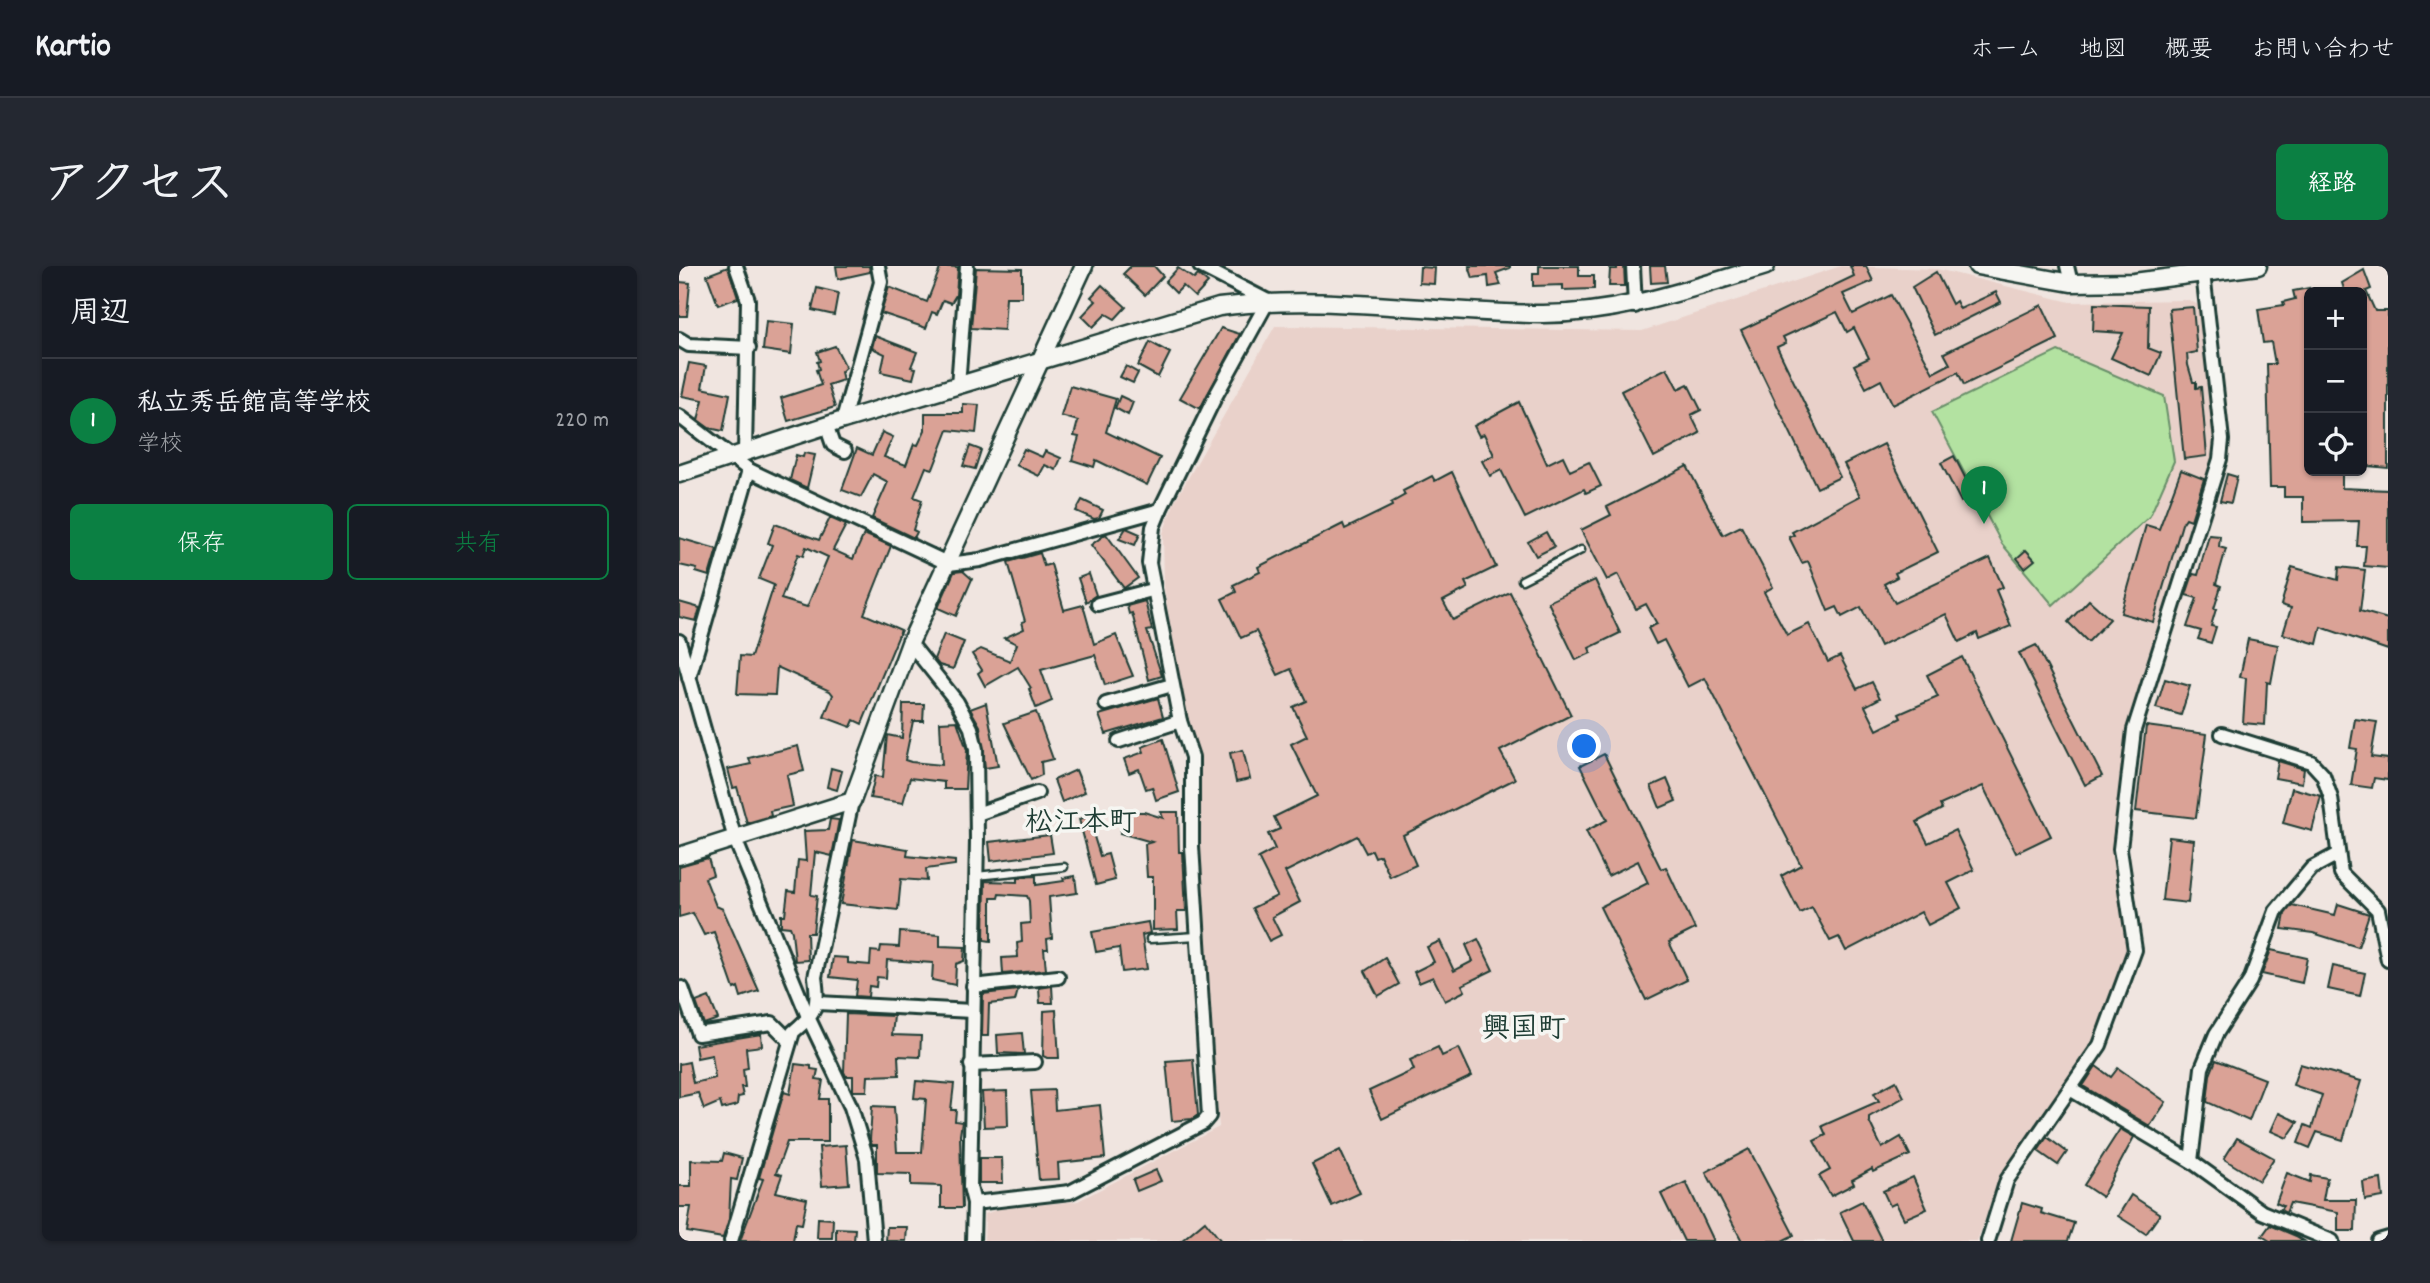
<!DOCTYPE html>
<html lang="ja">
<head>
<meta charset="utf-8">
<style>
	body { margin:0; font-family:Dekko,"Klee One",sans-serif; background:#242831; color:#f1f3f6 }
	.controls { position:absolute; right:21px; top:21px; display:grid; overflow:hidden; border-radius:10px; box-shadow:0 2px 5px #0004 }
	.controls button { width:63px; height:63px; display:grid; place-items:center; padding:0; border:0; border-bottom:2px solid #363941; background:#171b24; color:#f1f3f6; font:35px sans-serif }
	.you { position:absolute; left:906px; top:481px; width:24px; height:24px; margin:-18px; border:5px solid #fff; border-radius:50%; background:#1a73e8; box-shadow:0 0 0 10px #1a73e833 }
	.badge { display:grid; place-items:center; width:46px; height:46px; border-radius:50%; background:#0b8043; color:#fff; font-size:23px; font-weight:700 }
	.pin { position:absolute; translate:-50% -58px; filter:drop-shadow(0 2px 4px #0008) }
	.pin::after { content:''; position:absolute; top:37px; width:24px; height:21px; background:inherit; clip-path:polygon(0 0,100% 0,50% 100%) }
	.list { margin:0; padding:0; list-style:none }
	h2 { display:flex; justify-content:space-between; align-items:center; height:91px; margin:0; padding:0 28px; font-size:30px }
	h2 small { font-size:23px; font-weight:400; color:#9ea1a6 }
	.list li { display:grid; grid-template-columns:46px 1fr auto; gap:21px; align-items:center; box-sizing:border-box; height:126px; padding:0 28px; border-top:2px solid #363941 }
	.list b { display:block; font-size:26px; white-space:nowrap }
	.list p { margin:0; font-size:23px; white-space:nowrap; color:#9ea1a6 }
	.list em { font-size:23px; font-style:normal; color:#9ea1a6 }
	.actions { display:flex; gap:14px; padding:21px 28px }
	.actions a { flex:1; padding:16px 0; border:2px solid #0b8043; border-radius:10px; text-align:center; font-size:24px; color:#0b8043 }
	.actions .main { background:#0b8043; color:#fff }
	.icon { flex:none; width:38px; height:38px; fill:none; stroke:currentColor; stroke-width:2; stroke-linecap:round; stroke-linejoin:round }
	.map { position:relative; flex:none; width:1709px; height:975px; overflow:hidden; border-radius:10px }
	header { display:flex; align-items:center; gap:42px; box-sizing:border-box; height:98px; padding:0 35px; background:#171b24; border-bottom:2px solid #363941 }
	header strong { font-size:33px }
	nav { display:flex; gap:38px; margin-inline-start:auto; font-size:24px }
	.intro { display:flex; align-items:center; justify-content:space-between; box-sizing:border-box; height:168px; padding:0 42px }
	h1 { margin:0; font-size:49px }
	.button { padding:18px 32px; border-radius:10px; background:#0b8043; color:#fff; font-size:24px; font-weight:700 }
	main { display:flex; gap:42px; padding:0 42px }
	aside { flex:1; background:#171b24; border-radius:10px; box-shadow:0 2px 5px #0004 }
	.map>svg:first-child { display:block }
	.built { fill:#e9d1ca }
	.pitch { fill:#b3e2a1; stroke:#69906a; stroke-width:2 }
	.building { fill:#daa296; stroke:#1f3d34; stroke-width:2; fill-rule:evenodd }
	.lines { fill:none; stroke-linecap:round; stroke-linejoin:round }
	.service-casing { stroke:#1f3d34; stroke-width:11 }
	.minor-casing { stroke:#1f3d34; stroke-width:18 }
	.tertiary-casing { stroke:#1f3d34; stroke-width:21 }
	.service { stroke:#f6f6f2; stroke-width:6 }
	.minor { stroke:#f6f6f2; stroke-width:12 }
	.tertiary { stroke:#f6f6f2; stroke-width:16 }
	.labels { text-anchor:middle; dominant-baseline:central; stroke-width:7; stroke-linejoin:round; paint-order:stroke }
	.quarter-label { font-size:28px; font-weight:bold; fill:#1f3d34; stroke:#f6f6f2 }
</style>
</head>
<body>
<header>
<strong>Kartio</strong>
<nav><a>ホーム</a><a>地図</a><a>概要</a><a>お問い合わせ</a></nav>
</header>
<div class="intro"><h1>アクセス</h1><a class="button">経路</a></div>
<main>
<aside>
<h2>周辺<small></small></h2>
<ul class="list">
<li><span class="badge">1</span><div><b>私立秀岳館高等学校</b><p>学校</p></div><em>220 m</em></li>
</ul>
<div class="actions"><a class="main">保存</a><a>共有</a></div>
</aside>
<div class="map">
<svg width="1709" height="975" viewBox="0 0 1709 975">
	<rect width="100%" height="100%" fill="#f0e5e0"/>
	<filter id="ink" filterUnits="userSpaceOnUse"><feTurbulence type="fractalNoise" baseFrequency=".0143" numOctaves="2"/><feDisplacementMap in="SourceGraphic" scale="14" xChannelSelector="R" yChannelSelector="G"/><feConvolveMatrix kernelMatrix="1 2 1 2 8 2 1 2 1" color-interpolation-filters="sRGB"/></filter>
	<g filter="url(#ink)">
		<polygon class="built" points="1162,0 1258,3 1391,36 1510,34 1521,40 1536,171 1534,195 1446,466 1434,583 1449,683 1414,777 1321,912 1298,975 305,975 306,948 320,943 399,935 540,861 520,572 520,487 506,450 485,321 484,267 496,235 596,60 963,65"/>
		<polygon class="pitch" points="1379,85 1485,130 1495,195 1471,250 1374,339 1323,278 1253,146"/>
		<g class="building">
			<polygon points="157,0 190,0 191,6 159,13"/>
			<polygon points="262,0 279,1 277,29 272,37 264,34 258,48 253,46 247,62 202,47 210,21 248,36"/>
			<polygon points="452,0 475,0 484,10 466,29 444,8"/>
			<polygon points="790,0 831,0 831,2 817,7 822,19 810,21 809,10 794,12"/>
			<polygon points="860,0 900,0 900,10 915,10 915,23 884,24 884,19 854,20 854,7 860,7"/>
			<polygon points="938,0 945,0 946,20 930,20 931,3 938,3"/>
			<polygon points="971,0 986,0 988,16 972,17"/>
			<polygon points="1171,0 1187,0 1194,15 1164,28 1174,48 1212,29 1254,107 1271,98 1265,87 1363,39 1379,73 1285,119 1279,106 1214,139 1202,114 1187,122 1175,99 1190,92 1175,62 1168,66 1158,46 1104,71 1107,77 1098,81 1161,211 1138,222 1062,64 1175,10"/>
			<polygon points="49,1 59,32 39,39 28,9"/>
			<polygon points="741,1 756,2 755,18 740,17"/>
			<polygon points="297,2 343,3 343,31 327,31 325,64 292,62"/>
			<polygon points="499,2 515,13 519,9 529,17 516,31 504,20 497,27 486,16"/>
			<polygon points="1685,4 1692,23 1687,25 1696,45 1709,45 1709,202 1689,200 1683,187 1683,26 1666,26 1663,17"/>
			<polygon points="1257,6 1273,38 1277,35 1281,43 1317,26 1322,36 1256,69 1233,21"/>
			<polygon points="0,16 11,17 8,50 0,50"/>
			<polygon points="423,19 447,41 436,53 427,48 414,61 403,50 417,35 412,31"/>
			<polygon points="138,22 159,27 155,49 133,44"/>
			<polygon points="1630,22 1630,205 1663,205 1663,222 1709,224 1709,302 1685,300 1687,280 1678,280 1680,255 1624,256 1624,231 1605,231 1605,221 1591,221 1588,98 1596,98 1592,76 1584,77 1579,43 1605,39 1604,36 1616,33 1614,25"/>
			<polygon points="1415,38 1470,40 1469,82 1482,87 1472,110 1432,92 1444,67 1414,65"/>
			<polygon points="1514,41 1518,86 1508,88 1509,99 1514,116 1517,116 1517,122 1522,121 1528,190 1505,193 1490,43"/>
			<polygon points="87,55 115,58 112,88 84,84"/>
			<polygon points="542,62 561,68 521,143 501,132"/>
			<polygon points="196,70 238,86 232,101 237,102 234,113 202,106 206,88 193,82"/>
			<polygon points="471,76 491,87 479,111 459,100"/>
			<polygon points="156,80 167,101 162,106 164,114 149,119 156,141 109,155 102,132 142,119 137,104 140,103 138,96 141,95 138,86"/>
			<polygon points="10,97 27,100 23,122 51,128 44,165 30,162 19,154 24,134 3,130"/>
			<polygon points="447,100 459,107 454,117 441,111"/>
			<polygon points="988,102 999,123 1009,118 1022,144 1012,149 1021,167 975,191 942,125"/>
			<polygon points="391,120 437,133 427,166 481,192 468,219 417,194 415,201 393,194 400,171 395,170 399,155 382,150"/>
			<polygon points="441,130 454,136 449,149 436,142"/>
			<polygon points="840,136 868,198 884,190 891,205 910,196 922,220 907,227 905,223 846,252 822,204 811,210 803,195 815,189 805,168 800,170 795,160"/>
			<polygon points="284,138 300,139 297,167 269,164 254,203 247,201 235,231 243,234 234,264 238,266 235,272 193,252 209,216 194,208 182,231 163,224 178,182 193,189 203,166 214,171 205,191 227,199 235,178 239,179 246,164 246,147 284,147"/>
			<polygon points="1205,178 1259,286 1216,307 1218,311 1205,318 1216,337 1311,292 1324,321 1317,324 1332,360 1300,373 1298,367 1280,376 1267,348 1201,380 1182,341 1163,351 1158,341 1149,345 1129,295 1123,297 1110,271 1115,269 1113,266 1181,230 1165,198"/>
			<polygon points="291,180 302,184 296,203 284,200"/>
			<polygon points="345,183 363,191 366,185 382,192 377,204 366,199 360,210 337,199"/>
			<polygon points="125,187 136,189 128,222 111,214 117,189 124,191"/>
			<polygon points="1275,190 1295,229 1282,236 1262,197"/>
			<polygon points="1008,200 1044,269 1062,260 1094,321 1085,326 1108,369 1130,358 1149,396 1161,390 1178,423 1193,416 1201,432 1186,440 1198,464 1222,452 1220,448 1259,431 1248,409 1283,391 1372,570 1337,587 1304,520 1261,539 1263,543 1238,556 1249,577 1276,564 1295,604 1269,617 1282,642 1249,659 1242,646 1167,685 1160,671 1151,675 1133,641 1121,647 1102,610 1122,599 1026,412 1009,421 985,374 977,378 969,362 978,358 967,338 957,343 939,308 928,314 902,264 932,249 928,241"/>
			<polygon points="1502,204 1525,213 1512,254 1507,252 1503,258 1474,356 1442,347 1467,259 1480,263"/>
			<polygon points="773,206 817,301 786,316 789,322 764,335 774,354 831,326 892,449 821,485 836,513 724,569 737,599 711,611 701,589 696,591 693,584 687,587 678,570 606,606 621,636 593,651 602,669 590,675 573,642 598,630 579,592 596,583 589,568 601,563 595,551 638,530 612,478 628,470 614,441 627,435 612,403 599,409 577,365 562,372 543,333 557,326 554,319 581,306 579,301 664,258 666,263 713,240 712,237 726,229 724,225 753,210 756,215"/>
			<polygon points="1548,208 1558,211 1552,237 1541,235"/>
			<polygon points="403,234 424,244 420,252 415,253 397,245"/>
			<path d="M151,252L167,259L154,284L174,293L185,268L212,280L185,348L222,364L183,458L175,454L172,461L145,451L154,429L151,425L98,401L96,429L58,428L61,390L72,391L95,319L80,313L93,279L89,277L96,258L140,274ZM127,281L149,291L128,341L102,333L119,288L124,290Z"/>
			<polygon points="447,262 461,268 456,279 440,273"/>
			<polygon points="867,266 875,281 857,290 849,276"/>
			<polygon points="427,268 459,312 445,322 412,279"/>
			<polygon points="1530,269 1541,270 1540,281 1547,283 1537,318 1542,320 1535,343 1537,343 1532,360 1537,361 1532,377 1519,373 1522,365 1508,361 1518,332 1507,329 1514,308 1519,309"/>
			<polygon points="0,272 38,283 30,310 17,306 18,303 0,299"/>
			<polygon points="1347,284 1356,294 1346,302 1338,292"/>
			<polygon points="361,287 365,300 372,298 385,344 404,339 415,378 437,369 454,410 426,419 416,389 362,404 373,435 357,442 350,423 352,422 339,401 306,420 299,407 303,404 293,388 302,383 331,395 338,378 325,372 345,363 343,356 346,355 329,296"/>
			<polygon points="1613,301 1659,314 1660,301 1686,304 1681,345 1709,353 1709,384 1642,361 1638,378 1604,368 1612,342 1602,339"/>
			<polygon points="284,305 293,313 277,350 259,342 275,306"/>
			<polygon points="410,308 417,329 407,336 399,312"/>
			<polygon points="916,314 941,367 910,382 912,387 897,394 869,336"/>
			<polygon points="1410,334 1431,353 1409,376 1389,356"/>
			<polygon points="466,335 473,364 468,365 483,410 470,414 453,347 450,348 448,340"/>
			<polygon points="0,336 21,342 17,355 0,351"/>
			<polygon points="265,368 285,376 274,403 260,399 255,393"/>
			<polygon points="1569,373 1599,379 1592,417 1588,416 1586,459 1564,457 1567,412 1561,411"/>
			<polygon points="1357,379 1423,510 1406,519 1340,387"/>
			<polygon points="1486,413 1511,420 1502,449 1477,442"/>
			<polygon points="479,432 484,451 427,468 420,449"/>
			<polygon points="307,437 319,500 306,502 301,460 291,443"/>
			<polygon points="224,438 245,438 244,455 234,455 226,494 232,496 263,499 261,456 278,455 288,484 286,523 265,523 265,516 231,512 224,537 191,532 196,510 204,511 208,469 223,472"/>
			<polygon points="357,446 374,493 362,496 363,509 352,514 325,457"/>
			<polygon points="1676,453 1698,456 1692,491 1709,493 1709,514 1695,512 1693,522 1672,519 1678,483 1671,482"/>
			<polygon points="1467,460 1528,468 1517,552 1457,545"/>
			<polygon points="484,473 500,526 477,534 473,521 467,523 460,503 450,507 445,493 465,486 463,481"/>
			<polygon points="119,480 125,505 108,509 114,540 91,545 92,550 68,557 58,521 54,522 49,503 72,498 70,492"/>
			<polygon points="564,484 571,513 557,516 551,487"/>
			<polygon points="925,488 982,603 987,601 1016,663 990,676 1008,714 967,734 921,641 969,617 959,595 929,610 907,565 928,554 901,500"/>
			<polygon points="1599,495 1625,503 1623,517 1596,512"/>
			<polygon points="152,502 163,505 158,524 148,521"/>
			<polygon points="397,504 406,526 383,536 375,514"/>
			<polygon points="988,513 997,535 981,542 972,520"/>
			<polygon points="1613,522 1642,530 1633,565 1604,557"/>
			<polygon points="447,546 465,546 484,552 482,546 499,546 500,586 504,586 507,645 498,645 499,663 474,664 474,611 468,611 466,578 473,576 441,567"/>
			<polygon points="409,551 421,590 429,588 436,614 417,619 400,553"/>
			<polygon points="151,553 160,554 153,590 136,586 132,629 138,630 134,667 128,667 129,694 116,695 113,666 111,661 102,660 102,649 106,649 109,625 116,626 119,594 127,595 125,565 149,564"/>
			<polygon points="371,569 374,587 312,595 310,576"/>
			<polygon points="1490,571 1515,574 1509,637 1483,634"/>
			<polygon points="174,574 229,583 228,590 276,595 276,599 247,603 248,615 222,613 219,644 162,638"/>
			<polygon points="29,592 34,609 26,612 37,640 44,643 80,725 62,731 59,721 55,723 35,666 25,669 14,647 0,651 0,600"/>
			<polygon points="357,610 357,619 385,615 384,612 396,610 398,627 370,631 373,672 368,673 369,683 365,683 367,704 324,708 323,692 339,691 338,677 343,676 342,658 351,657 350,635 348,630 320,628 319,632 312,632 312,675 305,674 306,615 339,616 339,611"/>
			<polygon points="1659,638 1690,648 1679,681 1634,667 1603,663 1606,648 1613,639 1656,649"/>
			<polygon points="469,656 471,667 463,669 468,703 443,706 440,682 417,686 413,666"/>
			<polygon points="221,666 261,669 261,680 286,681 285,695 277,698 276,719 253,714 254,697 208,694 207,712 198,711 197,721 190,720 189,731 176,730 178,714 151,711 154,691 169,692 169,697 191,699 192,685 201,686 202,680 220,681"/>
			<polygon points="799,673 814,704 783,719 786,725 766,735 754,711 740,717 735,706 755,696 748,681 761,675 775,705 794,695 787,679"/>
			<polygon points="1592,684 1628,692 1623,717 1583,708"/>
			<polygon points="706,692 720,718 699,730 686,705"/>
			<polygon points="1654,700 1686,707 1681,730 1649,723"/>
			<polygon points="373,720 374,737 361,737 360,722"/>
			<polygon points="339,724 336,735 310,738 309,770 303,770 304,728"/>
			<polygon points="30,731 39,753 25,758 17,736"/>
			<polygon points="377,744 380,792 368,792 364,790 365,745"/>
			<polygon points="167,748 215,750 213,769 242,770 241,791 219,790 220,809 189,810 188,825 174,825 174,810 167,810 165,806"/>
			<polygon points="343,767 345,788 319,787 318,769"/>
			<polygon points="82,768 83,780 67,782 69,802 64,803 66,821 62,821 64,830 59,831 58,839 43,843 41,836 25,843 19,827 0,831 0,798 10,796 14,817 36,812 33,789 18,792 16,779"/>
			<polygon points="759,781 763,790 780,782 793,810 703,853 690,825 735,804 731,794"/>
			<polygon points="514,793 519,849 513,853 493,855 487,795"/>
			<polygon points="1537,794 1586,813 1570,855 1528,836 1531,809"/>
			<polygon points="116,798 132,800 132,803 139,804 137,813 144,814 141,833 149,833 149,876 108,876 97,907 103,909 97,926 128,933 123,958 117,957 114,975 61,975 84,913 80,912 105,826 111,828"/>
			<polygon points="1621,798 1682,815 1664,874 1638,866 1631,882 1619,877 1626,859 1633,862 1643,829 1614,819"/>
			<polygon points="1417,800 1432,811 1439,802 1487,836 1471,860 1404,820"/>
			<polygon points="237,815 275,818 272,844 277,844 276,855 283,856 281,869 283,942 262,942 262,920 232,919 232,908 198,907 198,879 193,879 191,874 193,840 215,841 218,886 243,886 247,833 235,832"/>
			<polygon points="1217,815 1225,831 1190,851 1190,855 1203,882 1222,871 1231,889 1194,906 1193,903 1173,914 1175,918 1152,930 1140,910 1151,904 1135,875 1147,869 1143,860 1200,835 1195,827"/>
			<polygon points="375,824 376,844 421,839 426,892 379,897 380,913 360,914 352,825"/>
			<polygon points="328,825 329,860 305,861 303,826"/>
			<polygon points="1600,847 1619,856 1608,872 1592,865"/>
			<polygon points="1441,863 1455,871 1423,931 1405,919"/>
			<polygon points="1368,871 1388,886 1379,899 1359,885"/>
			<polygon points="1558,872 1595,892 1580,915 1545,893"/>
			<polygon points="167,879 170,918 143,920 140,881"/>
			<polygon points="1070,883 1115,969 1103,975 1063,975 1027,906"/>
			<polygon points="661,884 681,927 653,940 633,898"/>
			<polygon points="45,887 63,892 58,914 52,913 50,953 44,972 8,966 12,941 0,941 0,920 12,920 12,894 43,895"/>
			<polygon points="300,892 323,892 324,917 300,917"/>
			<polygon points="477,904 482,915 458,925 454,914"/>
			<polygon points="1608,907 1631,916 1632,909 1648,912 1644,934 1677,934 1676,965 1659,965 1659,946 1611,937 1607,947 1601,944 1604,940 1597,937"/>
			<polygon points="1234,911 1248,943 1225,953 1217,937 1211,940 1204,925"/>
			<polygon points="1702,913 1704,931 1686,934 1684,916"/>
			<polygon points="1007,916 1035,975 1005,975 982,928"/>
			<polygon points="1452,929 1481,948 1467,968 1439,950"/>
			<polygon points="1183,935 1203,975 1175,975 1161,946"/>
			<polygon points="1343,937 1363,943 1362,947 1395,957 1389,975 1332,975"/>
			<polygon points="139,952 154,953 153,972 138,972"/>
			<polygon points="526,955 542,975 502,975"/>
			<polygon points="1591,959 1617,970 1625,975 1591,975 1583,970"/>
			<polygon points="208,961 228,961 227,975 207,975"/>
			<polygon points="157,962 176,963 175,975 157,975"/>
		</g>
		<g class="lines">
			<g class="service-casing">
				<g id="service">
					<polyline points="843,314 902,284"/>
					<polyline points="297,610 385,601"/>
					<polyline points="471,673 518,670"/>
				</g>
			</g>
			<g class="minor-casing">
				<g id="minor">
					<polyline points="57,0 69,34 66,186"/>
					<polyline points="954,0 956,40"/>
					<polyline points="1388,0 1392,17"/>
					<polyline points="0,73 10,79 70,82"/>
					<polyline points="279,120 288,0"/>
					<polyline points="0,150 70,204 270,298 301,294 481,244"/>
					<polyline points="164,154 202,16 199,0"/>
					<polyline points="147,159 154,179 166,185"/>
					<polyline points="419,338 473,324"/>
					<polyline points="0,375 56,573 130,753 172,841 188,893 195,975"/>
					<polyline points="231,377 278,436 292,462 297,483 298,574 291,921 295,937 294,975"/>
					<polyline points="10,412 70,204"/>
					<polyline points="427,438 493,419"/>
					<polyline points="1543,468 1632,496 1644,509 1652,532 1662,607 1699,644 1709,694"/>
					<polyline points="440,475 501,455"/>
					<polyline points="298,548 358,527"/>
					<polyline points="294,720 379,711"/>
					<polyline points="0,723 3,722 19,768 93,757 111,775"/>
					<polyline points="139,737 293,745"/>
					<polyline points="292,799 356,796"/>
					<polyline points="1391,823 1512,895 1583,946 1653,975"/>
					<polyline points="1512,895 1523,802 1537,768 1571,715 1597,645 1633,602 1659,588"/>
					<polyline points="295,937 391,926 524,857 530,850 513,580 513,491 501,455 470,297 474,261 481,244 536,131 589,35 521,0"/>
					<path d="M52,975L114,766C138,746 140,741 136,711L173,535"/>
					<polyline points="1309,975 1328,914 1421,779 1456,684 1441,583 1455,464 1541,193 1543,174 1524,7"/>
					<polyline points="1699,975 1709,972"/>
				</g>
			</g>
			<g class="tertiary-casing">
				<g id="tertiary">
					<polyline points="1298,0 1392,17 1455,16 1579,0"/>
					<path d="M0,208L164,154L540,41C648,27 756,48 864,48C943,48 1013,22 1087,0"/>
					<polyline points="0,590 173,535 231,377 405,0"/>
				</g>
			</g>
			<use href="#service" class="service"/>
			<use href="#minor" class="minor"/>
			<use href="#tertiary" class="tertiary"/>
		</g>
	</g>
	<g class="labels">
		<g class="quarter-label">
			<text x="402" y="559">松江本町</text>
			<text x="845" y="765">興国町</text>
		</g>
	</g>
</svg>
<div class="controls">
<button>+</button>
<button>−</button>
<button><svg class="icon" aria-label="locate" viewBox="0 0 24 24"><circle cx="12" cy="12" r="6"/><path d="M12 2v4M12 18v4M2 12h4M18 12h4"/></svg></button>
</div>
<div class="you"></div>
<div class="pin badge" style="left:1305px;top:258px">1</div>
</div>
</main>
</body>
</html>
